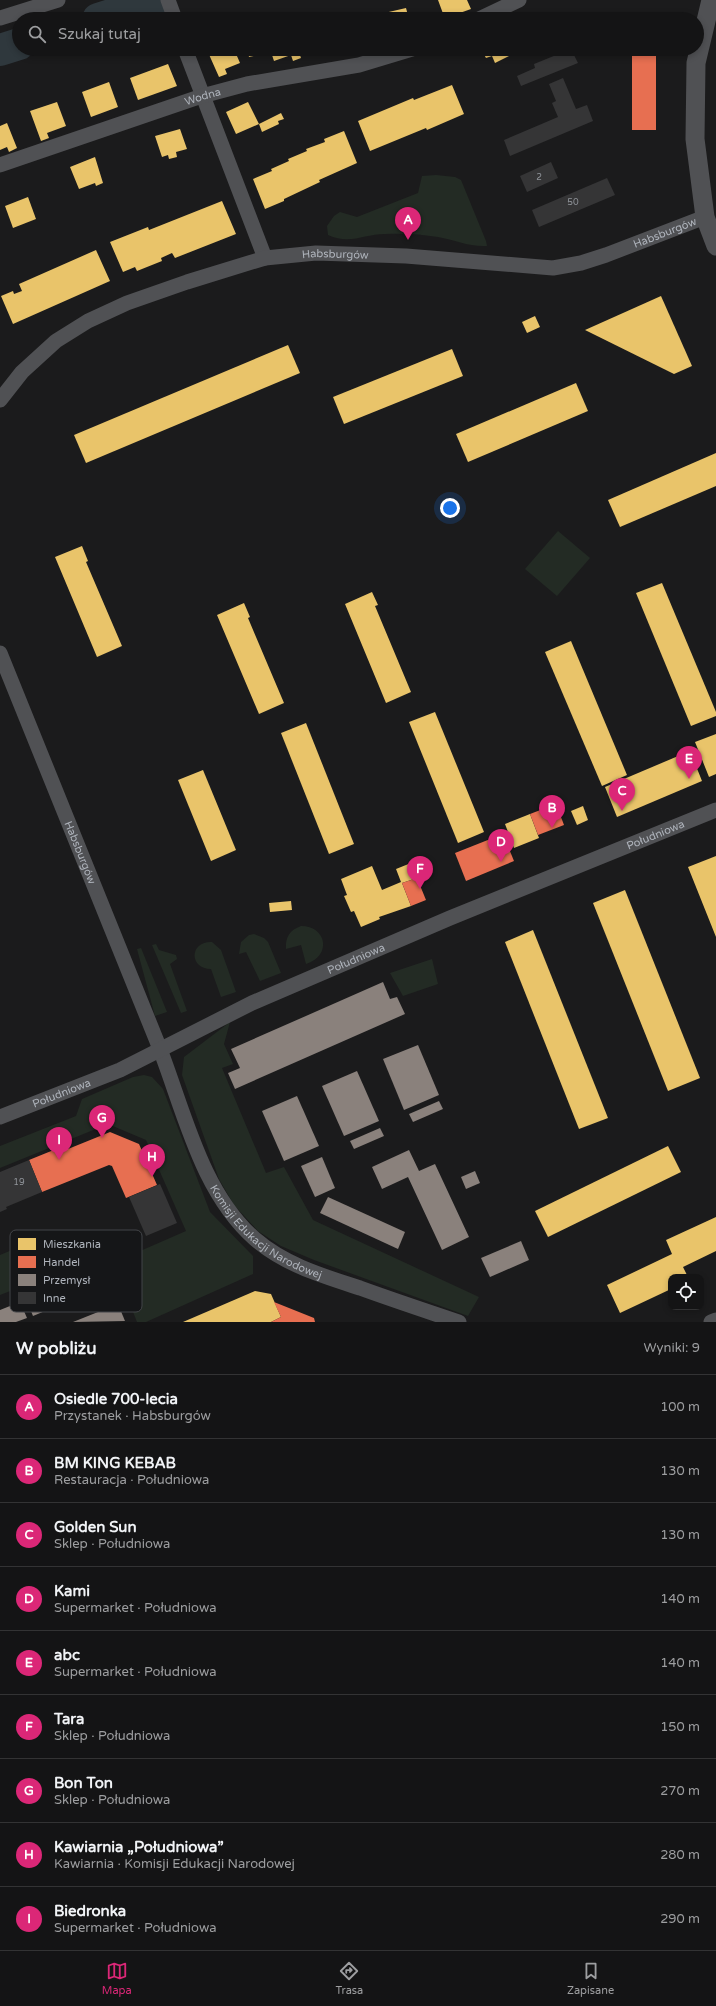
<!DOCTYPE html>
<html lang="pl">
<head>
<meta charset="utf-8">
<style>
	body { margin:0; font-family:"Varela Round",sans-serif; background:#212122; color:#f1f3f6 }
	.controls { position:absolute; right:12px; bottom:12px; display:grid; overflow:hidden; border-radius:8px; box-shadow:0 2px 6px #0003 }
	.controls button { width:36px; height:36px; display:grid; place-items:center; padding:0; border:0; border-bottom:1px solid #333334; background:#141415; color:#f1f3f6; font:20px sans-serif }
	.you { position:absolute; left:450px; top:508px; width:14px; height:14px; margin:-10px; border:3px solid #fff; border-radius:50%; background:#1a73e8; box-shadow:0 0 0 6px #1a73e833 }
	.badge { display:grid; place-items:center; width:26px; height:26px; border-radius:50%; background:#db2777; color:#fff; font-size:13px; font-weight:700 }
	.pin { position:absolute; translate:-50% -33px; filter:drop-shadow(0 1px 2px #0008) }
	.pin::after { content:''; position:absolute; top:21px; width:14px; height:12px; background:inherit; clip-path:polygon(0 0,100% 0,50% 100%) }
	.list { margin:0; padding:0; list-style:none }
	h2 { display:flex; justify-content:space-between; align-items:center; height:52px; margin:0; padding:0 16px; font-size:17px }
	h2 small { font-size:13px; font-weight:400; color:#9d9ea0 }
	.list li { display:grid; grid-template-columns:26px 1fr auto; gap:12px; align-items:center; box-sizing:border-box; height:64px; padding:0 16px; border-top:1px solid #333334 }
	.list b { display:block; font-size:15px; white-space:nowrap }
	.list p { margin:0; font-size:13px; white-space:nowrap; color:#9d9ea0 }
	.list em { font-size:13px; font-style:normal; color:#9d9ea0 }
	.icon { flex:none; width:22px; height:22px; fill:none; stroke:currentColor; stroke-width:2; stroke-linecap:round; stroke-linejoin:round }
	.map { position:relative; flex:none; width:716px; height:1322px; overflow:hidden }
	.search { position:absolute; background:#141415; box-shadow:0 2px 6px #0003; left:12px; right:12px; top:12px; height:44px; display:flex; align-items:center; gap:10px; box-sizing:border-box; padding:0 14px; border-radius:22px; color:#9d9ea0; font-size:15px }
	.sheet { height:628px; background:#141415 }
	nav { display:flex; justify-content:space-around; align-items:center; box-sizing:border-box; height:56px; border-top:1px solid #333334; background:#141415; font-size:11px; color:#9d9ea0 }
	nav a { display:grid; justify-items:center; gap:2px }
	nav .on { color:#db2777 }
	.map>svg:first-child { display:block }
	.green { fill:#232b24 }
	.homes { fill:#e9c46a }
	.shops { fill:#e76f51 }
	.industry { fill:#8a817c }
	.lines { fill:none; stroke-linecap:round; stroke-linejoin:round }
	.river { stroke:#2f383d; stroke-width:32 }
	.building { fill:#353536 }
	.minor { stroke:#505154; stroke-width:15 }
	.tertiary { stroke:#505154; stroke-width:19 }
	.labels { text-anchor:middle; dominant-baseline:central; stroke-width:4; stroke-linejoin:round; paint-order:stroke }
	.number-label { font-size:9px; fill:#90949a }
	.street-label { font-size:11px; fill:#aeb3bb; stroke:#151618 }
	.key { fill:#151618; stroke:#434549; stroke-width:1 }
	.key-label { font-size:11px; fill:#aeb3bb }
</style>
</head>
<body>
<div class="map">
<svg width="716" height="1322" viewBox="0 0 716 1322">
	<rect width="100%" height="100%" fill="#1b1b1c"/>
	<g class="green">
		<path d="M436,175L455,177L461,180L486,241L487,246C469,247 455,240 438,237C421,234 403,233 385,234C364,234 350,245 328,235L327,226L334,216L340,212L357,217L418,193L422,176Z"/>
		<polygon points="558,531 590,558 557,596 525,569"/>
		<path d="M301,926C327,926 332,956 306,964L301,945L286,949C285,937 290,930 301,926Z"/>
		<polygon points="254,934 264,938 268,942 281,973 260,981 246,952 239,954 241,942 249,935"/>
		<path d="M212,942L221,950L236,992L221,997L211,969C189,969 189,941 212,942Z"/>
		<polygon points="156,944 159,950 176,955 177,959 170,964 187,1011 181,1013 152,945"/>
		<polygon points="141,948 167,1012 155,1016 137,949"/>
		<polygon points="432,959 438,984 403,996 390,973"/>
		<polygon points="230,1022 224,1044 233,1064 222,1068 266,1173 284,1167 313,1220 479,1297 468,1316 314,1260 281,1246 258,1231 234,1205 219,1179 182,1075 184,1057"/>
		<polygon points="144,1075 152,1077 163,1089 210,1212 253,1256 253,1274 146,1322 137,1322 119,1276 132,1271 128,1261 131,1255 186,1231 146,1140 108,1124 0,1168 0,1146 76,1116 82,1099 133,1077"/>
		<polygon points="38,1239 43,1241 57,1273 0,1295 0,1255"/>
	</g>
	<g class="homes">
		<polygon points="438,0 467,0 471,9 457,14 458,18 457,19 445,19"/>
		<polygon points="406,8 409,19 381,19 380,14"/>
		<polygon points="234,49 240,63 225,69 227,74 219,77 207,50"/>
		<polygon points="247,49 257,49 258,55 249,57"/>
		<polygon points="270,49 298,49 301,58 293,61 291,55 274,61"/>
		<polygon points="487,49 523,49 495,63 492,56 486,58 482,51"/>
		<polygon points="168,64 177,86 138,100 130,78"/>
		<polygon points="109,82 118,107 91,117 82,92"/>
		<polygon points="452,85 464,114 427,130 426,128 370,151 358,121 413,98 414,100"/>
		<polygon points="57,102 66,126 47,133 49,138 41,141 30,111"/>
		<polygon points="248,102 259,124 281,113 284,119 278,121 279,124 262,132 259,124 236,134 226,112"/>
		<polygon points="7,123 17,148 9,152 7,147 0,150 0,126"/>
		<polygon points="180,129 187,149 176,152 177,157 169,159 168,155 162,157 155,136"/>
		<polygon points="344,131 357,163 319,180 320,182 284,199 284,201 265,209 253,179 272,171 271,169 289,161 288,159 307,151 306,149 325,142 324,139"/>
		<polygon points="95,157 103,183 96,186 95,183 79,189 70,167"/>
		<polygon points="28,197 36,219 13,228 5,206"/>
		<polygon points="222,201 236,234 175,258 172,253 161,258 162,261 137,271 135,267 123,272 110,242 148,227 149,230"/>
		<polygon points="96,250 110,281 13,324 1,296 13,291 14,294 22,291 19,284"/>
		<polygon points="661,296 692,366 674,374 585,330"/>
		<polygon points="535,316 540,327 527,333 522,322"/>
		<polygon points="288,345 300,373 86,463 74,435"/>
		<polygon points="452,349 463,376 344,424 333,397"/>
		<polygon points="576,383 588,411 468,462 456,434"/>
		<polygon points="716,453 716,486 620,527 608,500"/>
		<polygon points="82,546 88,561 86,562 122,646 97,657 55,557"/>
		<polygon points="662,583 716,712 716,716 691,726 636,593"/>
		<polygon points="372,592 378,605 375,606 411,692 386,703 345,604"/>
		<polygon points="244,603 250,617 248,618 284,703 259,714 217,615"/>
		<polygon points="571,641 627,775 602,786 545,652"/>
		<polygon points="435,712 484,832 458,843 409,722"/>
		<polygon points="306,723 354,844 329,854 281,733"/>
		<polygon points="716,734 716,774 709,777 695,742"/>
		<polygon points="690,751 702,781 617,817 605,787"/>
		<polygon points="203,770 236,850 211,861 178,780"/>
		<polygon points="583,806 588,820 577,825 571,811"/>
		<polygon points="530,814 539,838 514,848 505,824"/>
		<polygon points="716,856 716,937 688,867"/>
		<polygon points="411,863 417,878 402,883 411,906 379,917 380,919 361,927 354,911 351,912 344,896 347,895 341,879 372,866 382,890 401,882 396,869"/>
		<polygon points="625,890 700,1078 668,1091 593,903"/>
		<polygon points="291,901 292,910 270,912 269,903"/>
		<polygon points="533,930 608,1118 579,1129 505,942"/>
		<polygon points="668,1146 681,1172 548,1237 535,1211"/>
		<polygon points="716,1217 716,1251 683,1267 688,1277 671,1277 671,1289 620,1313 607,1285 672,1254 666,1240"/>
		<polygon points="255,1291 271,1294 281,1317 271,1322 183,1322"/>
	</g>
	<g class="shops">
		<rect x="632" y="51" width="24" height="79"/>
		<polygon points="556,804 564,825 538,835 530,814"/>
		<polygon points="503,834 514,861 466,881 455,853"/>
		<polygon points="417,878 426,900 411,906 402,883"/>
		<polygon points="110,1132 139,1144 157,1185 126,1198 112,1166 109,1165 42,1192 29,1160 66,1145 68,1149"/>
		<polygon points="274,1302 314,1318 315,1322 271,1322 281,1317"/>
	</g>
	<g class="industry">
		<polygon points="383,982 390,999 397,997 405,1014 235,1089 228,1073 240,1068 231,1049"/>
		<polygon points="418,1045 439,1095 404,1110 383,1059"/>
		<polygon points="357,1071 379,1121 344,1136 322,1086"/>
		<polygon points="297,1096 319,1146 284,1161 262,1111"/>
		<polygon points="439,1101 443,1109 413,1122 409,1114"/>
		<polygon points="380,1128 384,1136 354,1149 350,1141"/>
		<polygon points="409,1150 419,1171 435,1164 469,1237 442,1250 408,1177 382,1189 372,1167"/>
		<polygon points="322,1157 335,1188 315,1197 301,1166"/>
		<polygon points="475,1171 480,1183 466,1189 461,1177"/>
		<polygon points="328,1197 405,1232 398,1249 320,1213"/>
		<polygon points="521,1241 529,1260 490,1277 481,1258"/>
		<polygon points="103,1266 110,1284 33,1316 26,1299"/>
		<polygon points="20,1302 27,1318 16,1322 0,1322 0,1310"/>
		<polygon points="118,1304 125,1321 73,1322"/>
	</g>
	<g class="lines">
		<g class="river">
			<polyline points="98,19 158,0"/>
			<polyline points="0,50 19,44"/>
		</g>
	</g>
	<g class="building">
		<polygon points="571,49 578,63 521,86 517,76 535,68 534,64"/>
		<polygon points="563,78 576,109 587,105 593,121 510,156 504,140 558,117 552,103 556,101 549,84"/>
		<polygon points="551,162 558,178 527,192 520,176"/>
		<polygon points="607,178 615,195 539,227 532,210"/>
		<polygon points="29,1160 42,1192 6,1207 7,1209 0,1212 0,1172"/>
		<polygon points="160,1184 177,1223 146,1236 129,1197"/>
	</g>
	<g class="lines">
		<g class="minor">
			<polyline points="168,0 175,19"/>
			<polyline points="0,18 58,0"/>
			<polyline points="479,19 519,0"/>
			<polyline points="185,49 265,258"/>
			<path id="s1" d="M0,165L202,96L247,84L359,65L412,49"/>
			<path id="s2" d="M0,400L22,372L56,341L88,321L127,303L187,282L265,258L316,253L406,256L553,268L581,263L606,255L705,217"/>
			<path id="s3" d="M0,653C52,782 104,910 156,1039C183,1105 199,1190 255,1239C285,1265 323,1276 360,1288C393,1300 426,1311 459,1322"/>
			<path id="s4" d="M0,1117L120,1070L252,1003L450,918L716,810"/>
			<polyline points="711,1322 716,1320"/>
		</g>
		<polyline class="tertiary" points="711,0 696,63 695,139 705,217 716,246"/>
	</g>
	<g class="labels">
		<g class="number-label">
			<text x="539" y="177">2</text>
			<text x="573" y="202">50</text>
			<text x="19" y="1182">19</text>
		</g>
		<g class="street-label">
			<text stroke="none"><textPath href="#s1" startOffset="214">Wodna</textPath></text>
			<text stroke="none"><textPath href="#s2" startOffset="714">Habsburgów</textPath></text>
			<text stroke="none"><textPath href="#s2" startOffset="378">Habsburgów</textPath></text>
			<text stroke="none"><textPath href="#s4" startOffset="714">Południowa</textPath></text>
			<text stroke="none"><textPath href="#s3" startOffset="215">Habsburgów</textPath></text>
			<text stroke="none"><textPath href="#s4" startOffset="390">Południowa</textPath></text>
			<text stroke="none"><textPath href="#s4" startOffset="66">Południowa</textPath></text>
			<text stroke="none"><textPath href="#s3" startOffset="646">Komisji Edukacji Narodowej</textPath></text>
		</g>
	</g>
	<rect x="10" y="1230" width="132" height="82" rx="6" class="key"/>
	<rect x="18" y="1238" width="18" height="12" fill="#e9c46a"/>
	<rect x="18" y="1256" width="18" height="12" fill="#e76f51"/>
	<rect x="18" y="1274" width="18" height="12" fill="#8a817c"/>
	<rect x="18" y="1292" width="18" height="12" fill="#353536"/>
	<g class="key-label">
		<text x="43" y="1248">Mieszkania</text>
		<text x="43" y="1266">Handel</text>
		<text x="43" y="1284">Przemysł</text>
		<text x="43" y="1302">Inne</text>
	</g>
</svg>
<div class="controls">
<button><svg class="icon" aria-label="locate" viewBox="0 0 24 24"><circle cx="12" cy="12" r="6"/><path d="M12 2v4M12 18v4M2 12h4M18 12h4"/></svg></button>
</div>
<div class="you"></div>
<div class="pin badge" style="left:408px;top:240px">A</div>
<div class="pin badge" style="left:552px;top:828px">B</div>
<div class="pin badge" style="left:622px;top:811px">C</div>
<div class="pin badge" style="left:501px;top:862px">D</div>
<div class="pin badge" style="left:689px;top:779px">E</div>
<div class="pin badge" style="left:420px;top:889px">F</div>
<div class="pin badge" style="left:102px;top:1138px">G</div>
<div class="pin badge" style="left:152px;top:1177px">H</div>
<div class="pin badge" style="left:59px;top:1160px">I</div>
<div class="search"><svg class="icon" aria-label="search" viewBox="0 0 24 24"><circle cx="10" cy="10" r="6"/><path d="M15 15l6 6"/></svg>Szukaj tutaj</div>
</div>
<section class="sheet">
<h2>W pobliżu<small>Wyniki: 9</small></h2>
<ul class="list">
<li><span class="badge">A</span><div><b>Osiedle 700-lecia</b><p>Przystanek · Habsburgów</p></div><em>100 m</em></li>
<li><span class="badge">B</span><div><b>BM KING KEBAB</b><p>Restauracja · Południowa</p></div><em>130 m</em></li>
<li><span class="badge">C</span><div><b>Golden Sun</b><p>Sklep · Południowa</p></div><em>130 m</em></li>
<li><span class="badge">D</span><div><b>Kami</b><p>Supermarket · Południowa</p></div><em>140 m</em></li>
<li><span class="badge">E</span><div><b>abc</b><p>Supermarket · Południowa</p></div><em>140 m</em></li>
<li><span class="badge">F</span><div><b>Tara</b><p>Sklep · Południowa</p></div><em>150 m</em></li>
<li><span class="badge">G</span><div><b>Bon Ton</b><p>Sklep · Południowa</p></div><em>270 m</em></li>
<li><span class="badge">H</span><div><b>Kawiarnia „Południowa”</b><p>Kawiarnia · Komisji Edukacji Narodowej</p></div><em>280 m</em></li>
<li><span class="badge">I</span><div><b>Biedronka</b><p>Supermarket · Południowa</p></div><em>290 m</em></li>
</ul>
</section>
<nav>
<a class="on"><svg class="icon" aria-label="map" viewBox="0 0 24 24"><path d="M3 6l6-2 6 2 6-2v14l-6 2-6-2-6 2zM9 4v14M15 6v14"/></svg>Mapa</a>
<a><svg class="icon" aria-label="directions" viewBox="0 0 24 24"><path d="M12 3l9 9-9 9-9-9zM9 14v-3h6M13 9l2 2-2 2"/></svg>Trasa</a>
<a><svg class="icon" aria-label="saved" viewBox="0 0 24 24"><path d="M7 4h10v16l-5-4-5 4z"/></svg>Zapisane</a>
</nav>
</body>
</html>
